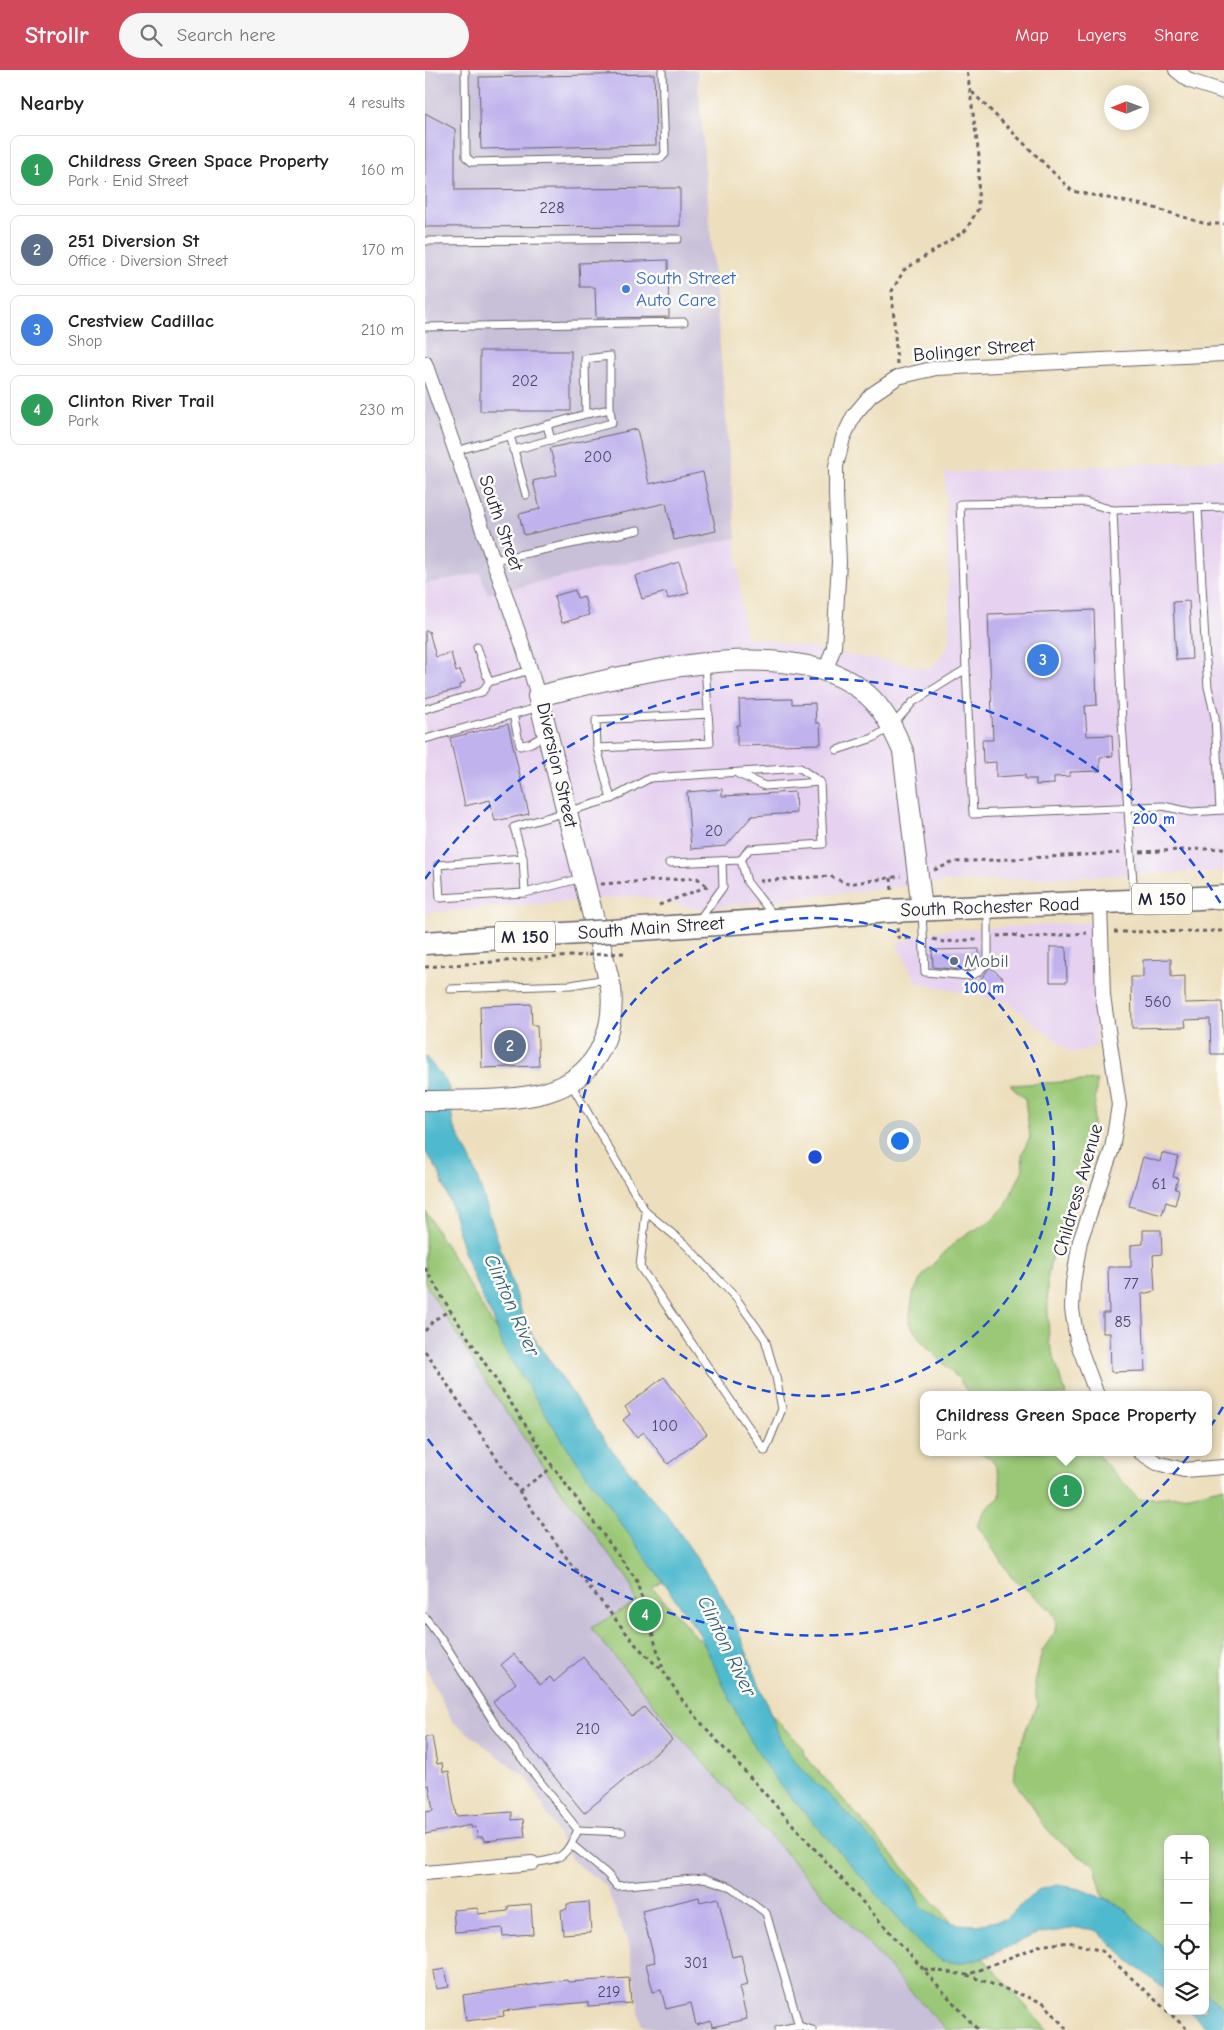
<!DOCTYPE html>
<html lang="en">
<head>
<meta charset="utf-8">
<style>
	body { margin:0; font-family:"Comic Neue",sans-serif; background:#f6f6f6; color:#222 }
	.controls { position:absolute; right:15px; bottom:15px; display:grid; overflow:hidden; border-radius:10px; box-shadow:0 2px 12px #0003 }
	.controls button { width:45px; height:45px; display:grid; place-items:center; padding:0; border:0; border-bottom:1px solid #e0e0e0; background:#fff; color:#222; font:25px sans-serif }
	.compass { position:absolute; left:679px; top:15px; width:45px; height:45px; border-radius:50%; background:#fff; box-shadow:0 2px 12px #0003; rotate:269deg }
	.you { position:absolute; left:474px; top:1070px; width:18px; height:18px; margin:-12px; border:4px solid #fff; border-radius:50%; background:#1a73e8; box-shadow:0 0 0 8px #1a73e833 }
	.badge { display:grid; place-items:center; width:32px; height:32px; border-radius:50%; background:#d1495b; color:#fff; font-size:16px; font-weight:700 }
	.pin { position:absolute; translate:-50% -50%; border:2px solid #fff; box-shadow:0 1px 5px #0006 }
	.popup { position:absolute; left:495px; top:1321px; width:292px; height:65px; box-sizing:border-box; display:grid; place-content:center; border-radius:10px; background:#fff; filter:drop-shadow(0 1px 4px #0005); font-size:16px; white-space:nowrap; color:#767676 }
	.popup b { font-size:19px; color:#222 }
	.popup::after { content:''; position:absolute; left:50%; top:100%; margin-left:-10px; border:10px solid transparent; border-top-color:#fff }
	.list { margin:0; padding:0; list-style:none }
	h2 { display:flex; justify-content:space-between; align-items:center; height:65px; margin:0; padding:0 20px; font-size:21px }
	h2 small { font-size:16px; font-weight:400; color:#767676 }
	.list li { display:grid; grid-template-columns:32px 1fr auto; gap:15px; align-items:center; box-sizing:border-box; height:70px; margin:0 10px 10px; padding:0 10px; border:1px solid #e0e0e0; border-radius:10px }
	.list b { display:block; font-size:19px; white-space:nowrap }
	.list p { margin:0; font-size:16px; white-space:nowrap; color:#767676 }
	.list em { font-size:16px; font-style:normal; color:#767676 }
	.icon { flex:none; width:28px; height:28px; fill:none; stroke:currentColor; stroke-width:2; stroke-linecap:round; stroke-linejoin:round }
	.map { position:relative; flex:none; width:799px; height:1960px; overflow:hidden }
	header { display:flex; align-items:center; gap:30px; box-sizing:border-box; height:70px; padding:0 25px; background:#d1495b; color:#fff }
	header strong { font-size:24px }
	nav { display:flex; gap:28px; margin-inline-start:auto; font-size:18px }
	.search { width:350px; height:45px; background:#f6f6f6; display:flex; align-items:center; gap:12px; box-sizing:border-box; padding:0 18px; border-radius:28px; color:#767676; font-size:19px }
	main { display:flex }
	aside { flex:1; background:#fff }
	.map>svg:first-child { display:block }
	.built { fill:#e6d2f0 }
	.industrial { fill:#c8bfd8 }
	.green { fill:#9ac876; stroke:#5e7558 }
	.water { fill:#50b9ce; stroke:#396e84 }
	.building { fill:#bfb2ed }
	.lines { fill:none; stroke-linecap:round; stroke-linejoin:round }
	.lane-casing { stroke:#696468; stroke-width:9 }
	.street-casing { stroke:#696468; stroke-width:16 }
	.secondary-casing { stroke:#696468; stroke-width:22 }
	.primary-casing { stroke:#696468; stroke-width:25 }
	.path { stroke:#696468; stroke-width:3; stroke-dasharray:4 4; stroke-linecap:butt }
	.lane { stroke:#fff; stroke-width:7 }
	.street { stroke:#fff; stroke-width:14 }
	.secondary { stroke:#fff; stroke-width:20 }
	.primary { stroke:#fff; stroke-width:22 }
	.primary-bridge-casing { stroke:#696468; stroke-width:25; stroke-linecap:butt }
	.path-bridge { stroke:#696468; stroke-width:3; stroke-dasharray:4 4; stroke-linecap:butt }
	.primary-bridge { stroke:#fff; stroke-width:22 }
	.ring { fill:none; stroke:#1d4ed8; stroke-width:2.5; stroke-dasharray:9 6 }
	.shop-dot { fill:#3f7fe0; stroke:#fdfcf7; stroke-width:2 }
	.service-dot { fill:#5c6f8a; stroke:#fdfcf7; stroke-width:2 }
	.labels { text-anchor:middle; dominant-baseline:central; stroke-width:5; stroke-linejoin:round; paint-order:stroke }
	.number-label { font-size:16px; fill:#494668 }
	.shield { fill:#fdfcf7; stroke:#646373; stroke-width:1 }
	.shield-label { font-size:18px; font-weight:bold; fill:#22223b }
	.shop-label { font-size:19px; fill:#366cbe; stroke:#fdfcf7; text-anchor:start }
	.street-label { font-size:19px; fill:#22223b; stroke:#fdfcf7 }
	.service-label { font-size:19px; fill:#4e5e75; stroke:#fdfcf7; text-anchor:start }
	.water-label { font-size:20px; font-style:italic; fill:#345e76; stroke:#fdfcf7 }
	.centre { fill:#1d4ed8; stroke:#fdfcf7; stroke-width:2.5 }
	.ring-label { font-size:15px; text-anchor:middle; font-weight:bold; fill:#1d4ed8; stroke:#fdfcf7; stroke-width:5; stroke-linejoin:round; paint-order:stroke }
</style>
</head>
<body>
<header>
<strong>Strollr</strong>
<div class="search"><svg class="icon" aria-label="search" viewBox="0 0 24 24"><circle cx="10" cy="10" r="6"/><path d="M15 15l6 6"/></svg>Search here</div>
<nav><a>Map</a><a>Layers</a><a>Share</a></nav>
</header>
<main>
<aside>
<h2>Nearby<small>4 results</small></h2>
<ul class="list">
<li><span class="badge" style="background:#2e9e5b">1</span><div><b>Childress Green Space Property</b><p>Park · Enid Street</p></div><em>160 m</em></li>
<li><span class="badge" style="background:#5c6f8a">2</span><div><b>251 Diversion St</b><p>Office · Diversion Street</p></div><em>170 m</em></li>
<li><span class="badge" style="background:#3f7fe0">3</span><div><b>Crestview Cadillac</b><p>Shop</p></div><em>210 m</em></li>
<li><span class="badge" style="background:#2e9e5b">4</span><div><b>Clinton River Trail</b><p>Park</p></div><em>230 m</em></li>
</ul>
</aside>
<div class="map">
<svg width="799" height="1960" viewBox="0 0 799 1960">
	<rect width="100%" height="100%" fill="#fdfcf7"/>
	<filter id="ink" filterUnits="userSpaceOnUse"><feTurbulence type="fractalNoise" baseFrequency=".02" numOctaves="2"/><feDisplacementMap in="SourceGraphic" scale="10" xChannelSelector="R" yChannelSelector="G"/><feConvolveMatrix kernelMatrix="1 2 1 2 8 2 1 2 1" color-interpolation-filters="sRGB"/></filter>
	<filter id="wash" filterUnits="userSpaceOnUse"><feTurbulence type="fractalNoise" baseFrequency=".0096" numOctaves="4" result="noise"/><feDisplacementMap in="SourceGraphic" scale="20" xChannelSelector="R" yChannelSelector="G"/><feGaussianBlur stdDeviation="1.12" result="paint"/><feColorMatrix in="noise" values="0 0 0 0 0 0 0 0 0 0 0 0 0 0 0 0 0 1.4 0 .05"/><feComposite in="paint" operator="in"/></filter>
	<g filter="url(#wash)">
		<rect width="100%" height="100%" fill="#eddfbd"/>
		<g class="built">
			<polygon points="799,390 799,801 517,812 273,839 214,826 0,843 0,514 56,503 63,524 311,468 319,566 506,599 525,573 520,403"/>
			<polygon points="668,852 671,977 647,983 583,932 492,913 471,873 509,861"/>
		</g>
		<g class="industrial">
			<polygon points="0,0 272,0 311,468 63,524 55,503 0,514"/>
			<polygon points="0,1213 56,1304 119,1398 200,1505 206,1516 211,1531 166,1558 258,1670 385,1808 520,1960 235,1960 216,1954 204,1876 181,1816 147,1790 103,1709 27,1651 0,1596"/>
		</g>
		<g class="green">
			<polygon points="672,1010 667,1064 656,1110 643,1136 627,1184 622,1211 624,1272 641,1325 544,1325 534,1309 495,1270 484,1252 488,1224 496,1208 505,1197 531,1171 565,1151 580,1137 598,1099 597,1084 605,1067 600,1029 585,1015"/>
			<polygon points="0,1140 62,1245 132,1353 245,1505 228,1518 298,1596 378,1677 379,1685 622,1960 521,1960 258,1670 166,1558 211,1532 206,1516 200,1505 119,1398 56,1304 0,1213"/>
			<path d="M549,1382H670L714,1429L765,1425L799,1417V1938L780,1923V1769H743V1882L696,1836L678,1827L669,1794L653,1786L646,1778L633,1771L616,1752L607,1735L589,1712L591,1689L603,1653L612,1637L610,1613L617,1581L630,1562L631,1550L626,1540L587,1508L552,1455L560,1440L575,1427C576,1412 575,1394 561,1386C558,1384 553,1384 549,1382Z"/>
		</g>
		<g class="water">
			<polygon points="0,986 21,1011 24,1019 28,1054 48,1095 96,1241 107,1265 186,1379 248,1453 295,1523 314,1563 356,1670 366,1688 436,1757 486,1816 496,1837 514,1849 533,1854 552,1855 580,1849 613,1820 633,1815 655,1819 696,1836 742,1881 743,1922 702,1889 681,1868 673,1861 665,1859 652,1858 611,1864 564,1886 534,1893 517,1891 494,1873 346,1704 319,1659 274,1563 142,1377 79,1279 68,1248 61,1236 41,1189 28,1142 14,1102 0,1081"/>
			<polygon points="780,1923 799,1938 799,1960 784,1960 764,1941 780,1941"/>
		</g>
		<g id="blocks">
			<g class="building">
				<polygon points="229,4 231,75 56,79 54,7"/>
				<polygon points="0,43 30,59 30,120 255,118 255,156 0,157"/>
				<polygon points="243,190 244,247 171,248 170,217 155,217 154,193"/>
				<rect x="55" y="281" width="91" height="60"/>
				<polygon points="212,359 224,414 278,402 291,461 249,470 241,433 99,465 94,444 115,439 108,411 132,405 125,378"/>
				<polygon points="254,492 264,523 243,529 241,522 217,529 210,506"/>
				<polygon points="150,520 152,528 159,526 164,545 137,553 129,526"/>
				<polygon points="764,531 767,589 751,590 748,532"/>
				<polygon points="669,540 672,635 660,636 662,666 687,665 688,686 675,687 675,701 645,702 645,706 629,707 629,714 611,715 611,709 600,709 600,705 571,707 571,692 558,693 557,670 568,670 563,544"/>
				<polygon points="0,561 4,561 11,587 26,583 31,602 35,600 40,612 35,615 36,618 0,628"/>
				<polygon points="367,629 367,634 390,633 391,653 395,653 396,674 312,676 312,655 315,655 314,630"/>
				<polygon points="83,654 104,744 70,751 65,730 40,736 25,668"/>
				<polygon points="297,719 297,726 370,722 371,743 327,746 301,776 266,779 262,722"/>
				<polygon points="625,877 641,877 642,912 625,912"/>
				<polygon points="554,879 554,888 557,890 544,901 508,897 507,880"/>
				<polygon points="746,889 746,907 760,906 760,933 797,932 799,984 786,984 785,949 760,950 761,957 707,958 706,907 718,907 718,890"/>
				<polygon points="565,897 578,908 566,923 553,913"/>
				<polygon points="106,934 107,955 112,955 114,996 57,998 55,936"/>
				<polygon points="737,1083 753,1087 748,1107 753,1108 750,1119 754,1120 750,1135 741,1132 737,1145 704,1136 718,1087 735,1092"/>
				<polygon points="718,1160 736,1160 737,1184 728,1185 730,1221 717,1224 720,1301 686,1302 685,1263 678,1263 678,1243 684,1243 683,1197 706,1197 706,1175 718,1174"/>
				<polygon points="239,1307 282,1364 243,1394 219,1362 212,1367 198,1350 205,1344 200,1337"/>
				<polygon points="89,1584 115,1615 125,1607 129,1612 158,1587 207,1647 219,1637 247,1670 159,1743 68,1632 91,1613 76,1595"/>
				<polygon points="7,1666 12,1694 17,1693 18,1702 24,1701 31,1746 87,1742 87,1750 98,1749 100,1767 59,1771 58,1767 52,1767 51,1757 46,1758 46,1755 0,1764 0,1742 8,1741 4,1715 0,1716 0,1667"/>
				<polygon points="274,1827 275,1832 293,1828 307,1887 316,1885 323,1915 314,1917 322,1949 287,1957 286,1951 271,1955 266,1933 241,1939 236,1920 228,1922 221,1894 230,1892 217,1841"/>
				<polygon points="164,1832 166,1862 138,1864 136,1840 142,1839 142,1834"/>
				<polygon points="106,1834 108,1864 78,1866 77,1858 30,1862 28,1840 53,1838 53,1844 83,1841 83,1836"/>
				<polygon points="20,1899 24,1917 11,1919 8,1901"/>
				<polygon points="204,1908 206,1933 163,1936 163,1932 110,1937 78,1941 79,1946 41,1951 38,1925 142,1910 143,1912"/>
			</g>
		</g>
	</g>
	<g filter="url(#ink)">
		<use href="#blocks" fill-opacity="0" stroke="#696468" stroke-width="1"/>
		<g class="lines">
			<g class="lane-casing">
				<g id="lane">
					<polyline points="40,0 41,87 47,92 236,88 240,84 237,0"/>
					<polyline points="0,171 253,169"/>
					<polyline points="0,257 259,252"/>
					<polyline points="122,355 126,370"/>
					<polyline points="85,365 101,425"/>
					<polyline points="88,380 187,353 185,339"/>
					<polyline points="31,381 161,344 185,339 185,286 160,289 161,344"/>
					<polyline points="773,438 781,591 783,617 790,647 795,740"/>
					<polyline points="688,440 799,437"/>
					<polyline points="69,490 213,460"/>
					<polyline points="52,577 64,612 105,600"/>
					<polyline points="280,594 285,673 172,678 171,650 284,644"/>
					<polyline points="541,599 548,744 738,736 766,742 799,740"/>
					<polyline points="0,639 57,622 64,612"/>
					<polyline points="88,644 95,676 106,673 120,665"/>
					<polyline points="0,669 115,637"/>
					<polyline points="412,680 448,668 467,656 488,632 541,599 535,434 660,432 688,440 697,653 709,827"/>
					<polyline points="313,704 340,716 395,712"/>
					<polyline points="186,729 225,708 375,698 395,712"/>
					<polyline points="98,788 13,795 15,828 100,823 157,808"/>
					<polyline points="244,793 316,790"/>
					<polyline points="100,823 98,788 89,757 186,729 172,678"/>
					<polyline points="497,842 500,902 545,906 553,902 563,892 563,839"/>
					<polyline points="349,846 322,812 316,790 324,779 398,774 395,712"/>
					<polyline points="274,850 298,817 297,791"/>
					<polyline points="25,919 146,915 181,909"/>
					<polyline points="146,1014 221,1142 215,1197 340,1381 357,1339 351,1307 340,1269 311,1228 261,1175 221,1142"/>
					<polyline points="0,1547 23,1579 70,1654 153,1760 197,1762"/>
					<polyline points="146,1774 182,1804 192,1816 279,1808 306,1817 341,1843 374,1956 353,1960"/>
					<path d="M107,1793C138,1789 140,1787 153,1760"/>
					<polyline points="374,1956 387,1960"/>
				</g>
			</g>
			<g class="street-casing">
				<g id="street">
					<polyline points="751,0 765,11 799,22"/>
					<polyline points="0,293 99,579 113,626"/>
					<polyline points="400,602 409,577 414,492 411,425 411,396 418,368 429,345 446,325 473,307 511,298 799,284"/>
					<polyline points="672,1325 652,1271 647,1239 648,1213 655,1171 687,1079 694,1035 678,926 675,833"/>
					<polyline points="715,1382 732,1393 759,1400 799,1397"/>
					<polyline points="0,1803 107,1793"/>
				</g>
			</g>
			<g class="secondary-casing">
				<path id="secondary" d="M0,1031C36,1030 88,1032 122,1022C169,1008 191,966 186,918L113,626C200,606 361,560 438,621C458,637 468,658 478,681L497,839"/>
			</g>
			<g class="primary-casing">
				<polyline id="primary" points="201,860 381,848 463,841 799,827"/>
			</g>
			<g class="path">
				<polyline points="547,22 647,121 723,136 781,154 799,154"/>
				<polyline points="472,294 467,221 479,200 541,160 553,139 554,86 542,0"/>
				<polyline points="715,782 799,778"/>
				<polyline points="509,800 529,792 696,783"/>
				<polyline points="466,808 467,822"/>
				<polyline points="334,811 405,806 423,814 476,806"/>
				<polyline points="176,814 272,808 282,816"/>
				<polyline points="234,835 286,815"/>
				<polyline points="472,858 473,867 487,869"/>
				<polyline points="689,862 799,861"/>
				<polyline points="572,866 589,865 598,868 662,863"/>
				<polyline points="508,869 519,872 554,869"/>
				<polyline points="0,897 161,885"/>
				<polyline points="0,1198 25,1240 128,1397 211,1509 238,1599"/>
				<polyline points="0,1261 9,1250 25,1240"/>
				<polyline points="0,1281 89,1414 146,1494 211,1575 232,1596 238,1600 255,1627 278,1655 553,1960"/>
				<polyline points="94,1421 128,1397"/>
				<polyline points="499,1899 542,1905 613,1876 644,1872 677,1881 763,1960"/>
				<polyline points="542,1905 619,1933 642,1960"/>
			</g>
			<use href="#lane" class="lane"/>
			<use href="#street" class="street"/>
			<use href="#secondary" class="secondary"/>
			<use href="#primary" class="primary"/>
			<g class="primary-bridge-casing">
				<polyline id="primary-bridge" points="0,873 201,860"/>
			</g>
			<polyline class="path-bridge" points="163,885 201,883"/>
			<use href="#primary-bridge" class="primary-bridge"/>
		</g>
	</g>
	<g class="ring">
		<circle cx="390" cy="1087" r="239"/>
		<path d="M798 1337A479 479 0 0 1 0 1365M0 809A479 479 0 0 1 798 837"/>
	</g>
	<circle class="shop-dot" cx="201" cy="219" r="5"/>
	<circle class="service-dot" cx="529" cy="891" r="5"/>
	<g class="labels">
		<g class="number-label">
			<text x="127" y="138">228</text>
			<text x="100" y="311">202</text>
			<text x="173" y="387">200</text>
			<text x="289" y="761">20</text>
			<text x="733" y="932">560</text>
			<text x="734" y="1114">61</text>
			<text x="706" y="1214">77</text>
			<text x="698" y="1252">85</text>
			<text x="240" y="1356">100</text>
			<text x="163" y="1659">210</text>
			<text x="271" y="1893">301</text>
			<text x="184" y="1922">219</text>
		</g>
		<g class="shield">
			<rect x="707" y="813.5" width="60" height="31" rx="4"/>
			<rect x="70" y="851.5" width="60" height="31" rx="4"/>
		</g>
		<g class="shield-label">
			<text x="737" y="829">M 150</text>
			<text x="100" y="867">M 150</text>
		</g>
		<g class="shop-label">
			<text x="211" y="208">South Street<tspan x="211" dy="22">Auto Care</tspan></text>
		</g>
		<g class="street-label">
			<text transform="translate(549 280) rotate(-5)">Bolinger Street</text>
			<text transform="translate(76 453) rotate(71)">South Street</text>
			<text transform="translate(132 695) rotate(77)">Diversion Street</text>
			<text transform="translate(565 837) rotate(-2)">South Rochester Road</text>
			<text transform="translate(226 858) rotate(-4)">South Main Street</text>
			<text transform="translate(653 1120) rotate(-74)">Childress Avenue</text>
		</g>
		<g class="service-label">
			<text x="539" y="891">Mobil</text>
		</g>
		<g class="water-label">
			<text transform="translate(87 1235) rotate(66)">Clinton River</text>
			<text transform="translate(302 1576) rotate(64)">Clinton River</text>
		</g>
	</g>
	<circle cx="390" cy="1087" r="8" class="centre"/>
	<g class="ring-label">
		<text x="729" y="754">200 m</text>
		<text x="559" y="923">100 m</text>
	</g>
</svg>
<div class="controls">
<button>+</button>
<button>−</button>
<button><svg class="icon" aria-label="locate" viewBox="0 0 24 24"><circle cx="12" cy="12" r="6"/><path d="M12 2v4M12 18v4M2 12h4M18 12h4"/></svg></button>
<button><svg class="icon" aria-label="layers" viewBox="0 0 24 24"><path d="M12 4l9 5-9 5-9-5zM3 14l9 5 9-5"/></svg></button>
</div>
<svg class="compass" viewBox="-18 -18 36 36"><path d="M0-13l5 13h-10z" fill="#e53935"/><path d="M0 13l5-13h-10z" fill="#767676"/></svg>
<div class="you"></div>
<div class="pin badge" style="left:641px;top:1421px;background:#2e9e5b">1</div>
<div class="popup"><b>Childress Green Space Property</b>Park</div>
<div class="pin badge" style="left:85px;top:976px;background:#5c6f8a">2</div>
<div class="pin badge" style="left:618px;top:590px;background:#3f7fe0">3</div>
<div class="pin badge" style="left:220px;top:1545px;background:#2e9e5b">4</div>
</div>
</main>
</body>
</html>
